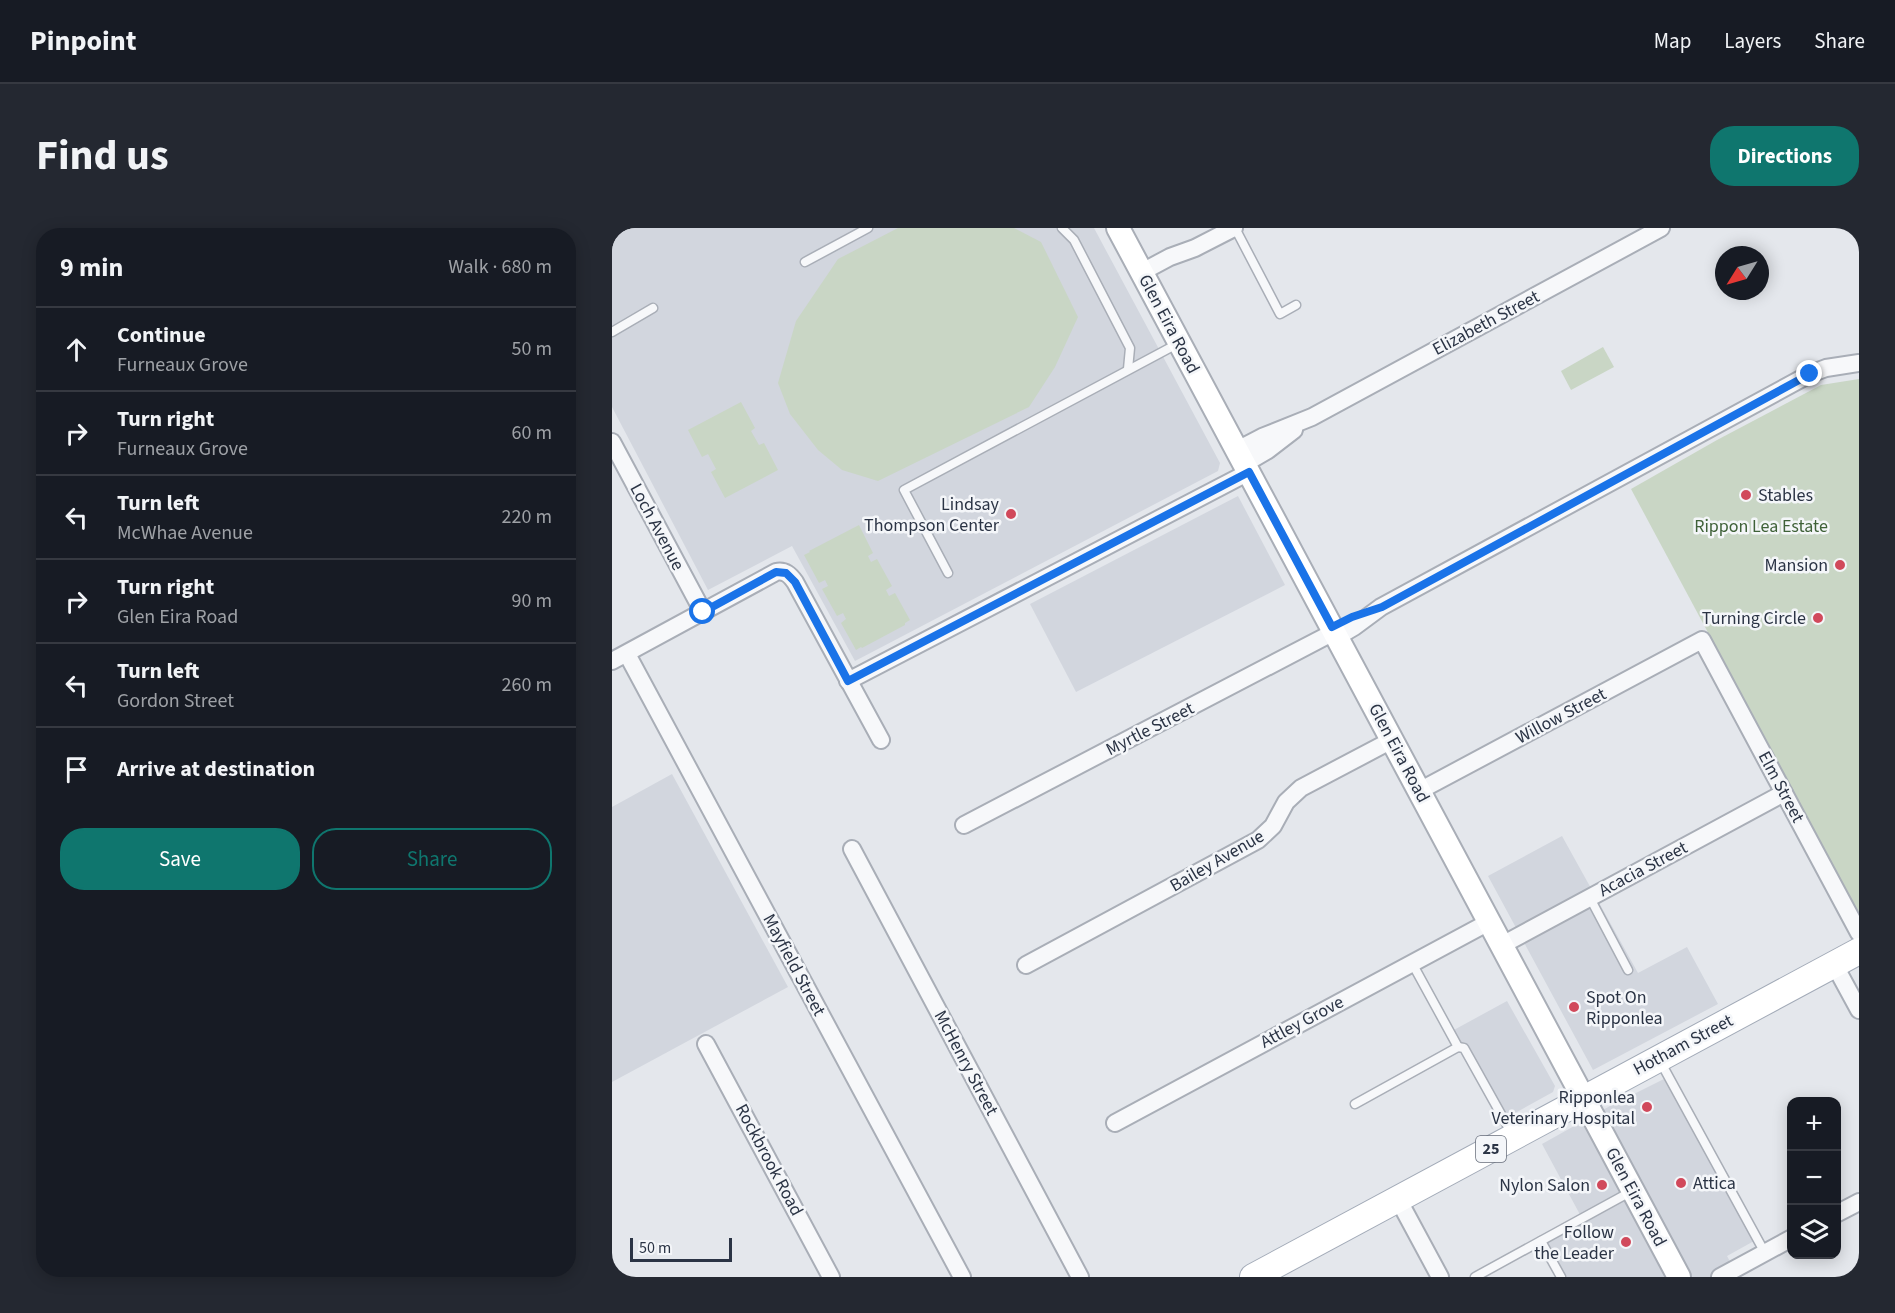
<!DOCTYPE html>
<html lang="en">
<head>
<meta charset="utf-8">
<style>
	body { margin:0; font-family:"Source Sans 3",sans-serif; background:#242831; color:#f1f3f6 }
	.controls { position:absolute; right:18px; bottom:18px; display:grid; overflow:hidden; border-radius:12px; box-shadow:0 3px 15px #0003 }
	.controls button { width:54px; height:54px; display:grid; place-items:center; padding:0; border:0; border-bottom:2px solid #363941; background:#171b24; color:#f1f3f6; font:30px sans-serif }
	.compass { position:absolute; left:1103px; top:18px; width:54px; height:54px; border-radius:50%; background:#171b24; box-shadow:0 3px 15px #0003; rotate:233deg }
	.scale { position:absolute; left:18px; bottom:15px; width:102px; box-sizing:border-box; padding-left:6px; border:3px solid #2b3445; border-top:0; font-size:16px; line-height:21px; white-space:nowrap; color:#2b3445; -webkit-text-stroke:4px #f4f6f9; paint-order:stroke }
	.stop { position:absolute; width:18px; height:18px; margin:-14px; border:4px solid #1a73e8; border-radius:50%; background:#fff }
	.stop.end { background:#1a73e8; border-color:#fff; box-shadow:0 2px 6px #0008 }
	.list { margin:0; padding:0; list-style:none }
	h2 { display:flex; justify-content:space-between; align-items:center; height:78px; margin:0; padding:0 24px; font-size:26px }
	h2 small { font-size:20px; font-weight:400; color:#9ea1a6 }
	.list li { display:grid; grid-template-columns:39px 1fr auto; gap:18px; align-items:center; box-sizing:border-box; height:84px; padding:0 24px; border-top:2px solid #363941 }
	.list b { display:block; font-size:22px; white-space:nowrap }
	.list p { margin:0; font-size:20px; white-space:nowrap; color:#9ea1a6 }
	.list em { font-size:20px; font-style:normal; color:#9ea1a6 }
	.actions { display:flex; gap:12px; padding:18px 24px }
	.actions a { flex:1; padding:14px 0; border:2px solid #0f766e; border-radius:24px; text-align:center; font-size:21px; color:#0f766e }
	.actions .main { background:#0f766e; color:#fff }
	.icon { flex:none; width:33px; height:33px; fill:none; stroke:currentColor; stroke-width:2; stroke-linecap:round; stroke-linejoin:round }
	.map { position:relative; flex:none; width:1247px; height:1049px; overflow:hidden; border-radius:24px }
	header { display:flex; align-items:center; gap:36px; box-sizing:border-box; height:84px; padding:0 30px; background:#171b24; border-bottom:2px solid #363941 }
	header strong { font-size:28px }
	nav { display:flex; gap:33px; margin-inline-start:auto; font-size:21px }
	.intro { display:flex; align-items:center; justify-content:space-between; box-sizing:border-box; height:144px; padding:0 36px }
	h1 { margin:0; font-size:42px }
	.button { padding:15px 27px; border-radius:24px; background:#0f766e; color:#fff; font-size:21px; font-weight:700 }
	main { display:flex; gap:36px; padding:0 36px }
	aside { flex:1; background:#171b24; border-radius:24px; box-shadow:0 3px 15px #0003 }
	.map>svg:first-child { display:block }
	.built { fill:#d2d6de }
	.garden { fill:#c9d6c5 }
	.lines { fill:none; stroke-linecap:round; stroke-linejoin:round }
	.lane-casing { stroke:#a9aeb7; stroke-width:11 }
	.street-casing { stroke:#a9aeb7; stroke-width:20 }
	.secondary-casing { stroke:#a9aeb7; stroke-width:26 }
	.primary-casing { stroke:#a3abb8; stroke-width:28 }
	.lane { stroke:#f7f8fa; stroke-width:8 }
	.street { stroke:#f7f8fa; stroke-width:16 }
	.secondary { stroke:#fff; stroke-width:22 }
	.primary { stroke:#fff; stroke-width:26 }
	.route { stroke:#1a73e8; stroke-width:8 }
	.poi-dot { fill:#d1495b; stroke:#f4f6f9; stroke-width:2 }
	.labels { text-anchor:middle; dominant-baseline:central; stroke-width:5; stroke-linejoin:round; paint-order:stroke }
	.shield { fill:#f4f6f9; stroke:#676e7b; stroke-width:1.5 }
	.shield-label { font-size:16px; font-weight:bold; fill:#2b3445 }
	.street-label { font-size:18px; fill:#2b3445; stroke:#f4f6f9 }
	.poi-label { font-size:18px; fill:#2b3445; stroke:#f4f6f9; text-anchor:end }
	.park-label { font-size:18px; fill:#3f6138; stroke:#f4f6f9 }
</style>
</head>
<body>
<header>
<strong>Pinpoint</strong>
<nav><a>Map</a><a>Layers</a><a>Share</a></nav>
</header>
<div class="intro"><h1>Find us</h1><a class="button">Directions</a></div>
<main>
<aside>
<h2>9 min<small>Walk · 680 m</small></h2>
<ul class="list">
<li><svg class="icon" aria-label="ahead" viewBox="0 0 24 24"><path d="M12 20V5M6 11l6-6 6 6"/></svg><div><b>Continue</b><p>Furneaux Grove</p></div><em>50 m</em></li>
<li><svg class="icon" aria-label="right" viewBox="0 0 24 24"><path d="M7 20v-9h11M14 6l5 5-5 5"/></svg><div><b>Turn right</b><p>Furneaux Grove</p></div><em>60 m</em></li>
<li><svg class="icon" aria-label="left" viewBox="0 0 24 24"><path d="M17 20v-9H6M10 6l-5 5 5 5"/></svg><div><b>Turn left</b><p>McWhae Avenue</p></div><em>220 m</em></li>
<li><svg class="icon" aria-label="right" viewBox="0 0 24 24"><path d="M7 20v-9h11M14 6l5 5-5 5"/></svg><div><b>Turn right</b><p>Glen Eira Road</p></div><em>90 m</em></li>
<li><svg class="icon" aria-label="left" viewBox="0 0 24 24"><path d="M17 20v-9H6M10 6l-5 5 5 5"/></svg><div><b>Turn left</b><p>Gordon Street</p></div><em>260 m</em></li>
<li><svg class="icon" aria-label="arrive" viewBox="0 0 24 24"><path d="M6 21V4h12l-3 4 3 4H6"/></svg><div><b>Arrive at destination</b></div></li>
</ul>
<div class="actions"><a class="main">Save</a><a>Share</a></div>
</aside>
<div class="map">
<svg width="1247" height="1049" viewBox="0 0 1247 1049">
	<rect width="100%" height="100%" fill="#e4e7ec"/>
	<g class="built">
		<polygon points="0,0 482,0 608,235 606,243 243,433 180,318 96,362 0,179"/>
		<polygon points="626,268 673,357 464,464 418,376"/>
		<polygon points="60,546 176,759 0,854 0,579"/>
		<polygon points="950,608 1026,745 1075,719 1106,776 981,842 876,648"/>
		<polygon points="895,773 943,858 941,864 894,890 853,814 846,815 840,803"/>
		<polygon points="1054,850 1142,1013 1115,1028 1126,1049 953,1049 934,1013 972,994 930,916 998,878"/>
	</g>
	<g class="garden">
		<polygon points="286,0 402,0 429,14 466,89 443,139 417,179 266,253 230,242 206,222 178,186 166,155 184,93 226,31"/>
		<polygon points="991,119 1002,139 959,162 949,143"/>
		<polygon points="1247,151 1247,686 1019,261 1105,212 1209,157"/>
		<polygon points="129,174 143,200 139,203 147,217 152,215 166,242 113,270 99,244 104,241 96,226 90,229 76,202"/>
		<polygon points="247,297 261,325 256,328 259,334 265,331 280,358 274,362 277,368 283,365 298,392 293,395 293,397 250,420 249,419 244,422 229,395 234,391 231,385 225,388 210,361 216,358 213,352 207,355 192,327 198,324 197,323"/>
	</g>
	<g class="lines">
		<g class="lane-casing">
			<g id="lane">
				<polyline points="450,0 462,12 518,120 516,141"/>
				<polyline points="623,0 668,86 684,77"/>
				<polyline points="193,34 256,0"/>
				<polyline points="0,104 41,80"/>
				<polyline points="336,345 292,262 567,115"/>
				<polyline points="978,670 1016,742"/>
				<polyline points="846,819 852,820 900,906"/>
				<polyline points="1048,833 1153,1025"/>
				<polyline points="743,876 846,819 800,735"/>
				<polyline points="929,1013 949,1049"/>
				<polyline points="863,1049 1020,963"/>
			</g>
		</g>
		<g class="street-casing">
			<g id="street">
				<polyline points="530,44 558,29 583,20 622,0"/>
				<polyline points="0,214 91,384"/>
				<polyline points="625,222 650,209 700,189 1049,0"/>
				<polyline points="632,236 656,222 682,202"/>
				<polyline points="725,409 742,399 769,379 1198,146 1214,140 1247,135"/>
				<polyline points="15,426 350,1049"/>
				<path d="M0,433L164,344C173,342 178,347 183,354L269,512"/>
				<polyline points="236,453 637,244"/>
				<polyline points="807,563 1090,412 1247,705"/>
				<polyline points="352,597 722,404"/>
				<polyline points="240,621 468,1049"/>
				<polyline points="890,717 1172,565"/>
				<polyline points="1222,736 1247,782"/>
				<polyline points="414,737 646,612 661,598 674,574 689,560 780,512"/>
				<polyline points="94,816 219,1049"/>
				<polyline points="503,895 877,694"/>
				<polyline points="786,971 828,1049"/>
				<polyline points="1224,986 1247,974"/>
				<polyline points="1108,1049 1180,1010"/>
			</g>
		</g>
		<g class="secondary-casing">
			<polyline id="secondary" points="506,0 1067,1049"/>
		</g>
		<g class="primary-casing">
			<polyline id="primary" points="641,1049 1247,723"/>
		</g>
		<use href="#lane" class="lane"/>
		<use href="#street" class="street"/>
		<use href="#secondary" class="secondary"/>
		<use href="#primary" class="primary"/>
	</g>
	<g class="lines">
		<polyline class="route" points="91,384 164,344 174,345 183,354 236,453 637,244 720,399 740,389 770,379 1198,146"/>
	</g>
	<g class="poi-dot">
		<circle cx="1134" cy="267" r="6"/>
		<circle cx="399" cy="286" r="6"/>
		<circle cx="1228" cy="337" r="6"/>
		<circle cx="1206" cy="390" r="6"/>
		<circle cx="962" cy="779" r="6"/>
		<circle cx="1035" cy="879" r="6"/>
		<circle cx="1069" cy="955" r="6"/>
		<circle cx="990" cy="957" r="6"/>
		<circle cx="1014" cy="1014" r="6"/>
	</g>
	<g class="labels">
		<rect class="shield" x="864" y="908" width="30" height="26" rx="4.5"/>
		<g class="shield-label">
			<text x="879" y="921">25</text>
		</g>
		<g class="street-label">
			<text transform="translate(874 95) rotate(-28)">Elizabeth Street</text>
			<text transform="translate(557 96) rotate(62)">Glen Eira Road</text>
			<text transform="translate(45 299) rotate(62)">Loch Avenue</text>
			<text transform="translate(949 488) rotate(-28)">Willow Street</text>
			<text transform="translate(538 501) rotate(-27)">Myrtle Street</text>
			<text transform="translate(787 525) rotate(62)">Glen Eira Road</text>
			<text transform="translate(1169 559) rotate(62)">Elm Street</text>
			<text transform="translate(605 633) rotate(-30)">Bailey Avenue</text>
			<text transform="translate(1031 641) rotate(-28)">Acacia Street</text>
			<text transform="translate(182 737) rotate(62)">Mayfield Street</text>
			<text transform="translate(690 794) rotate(-28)">Attley Grove</text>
			<text transform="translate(1071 817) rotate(-28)">Hotham Street</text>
			<text transform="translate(354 835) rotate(62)">McHenry Street</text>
			<text transform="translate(157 932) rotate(62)">Rockbrook Road</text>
			<text transform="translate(1024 969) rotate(62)">Glen Eira Road</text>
		</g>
		<g class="poi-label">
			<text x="1146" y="267" text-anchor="start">Stables</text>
			<text x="387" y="276">Lindsay<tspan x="387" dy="21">Thompson Center</tspan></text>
			<text x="1216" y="337">Mansion</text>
			<text x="1194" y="390">Turning Circle</text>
			<text x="974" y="769" text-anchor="start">Spot On<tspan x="974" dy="21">Ripponlea</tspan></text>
			<text x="1023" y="869">Ripponlea<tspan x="1023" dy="21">Veterinary Hospital</tspan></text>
			<text x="1081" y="955" text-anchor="start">Attica</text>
			<text x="978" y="957">Nylon Salon</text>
			<text x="1002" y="1004">Follow<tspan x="1002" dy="21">the Leader</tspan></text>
		</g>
		<g class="park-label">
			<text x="1149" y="298">Rippon Lea Estate</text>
		</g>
	</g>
</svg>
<div class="controls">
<button>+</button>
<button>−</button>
<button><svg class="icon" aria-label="layers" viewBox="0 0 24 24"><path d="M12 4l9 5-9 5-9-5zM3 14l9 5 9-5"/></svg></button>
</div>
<svg class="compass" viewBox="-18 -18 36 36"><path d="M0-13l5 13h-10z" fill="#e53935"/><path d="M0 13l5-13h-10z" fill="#9ea1a6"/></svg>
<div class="scale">50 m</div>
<div class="stop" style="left:91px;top:384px"></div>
<div class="stop end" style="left:1198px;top:146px"></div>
</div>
</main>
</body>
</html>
